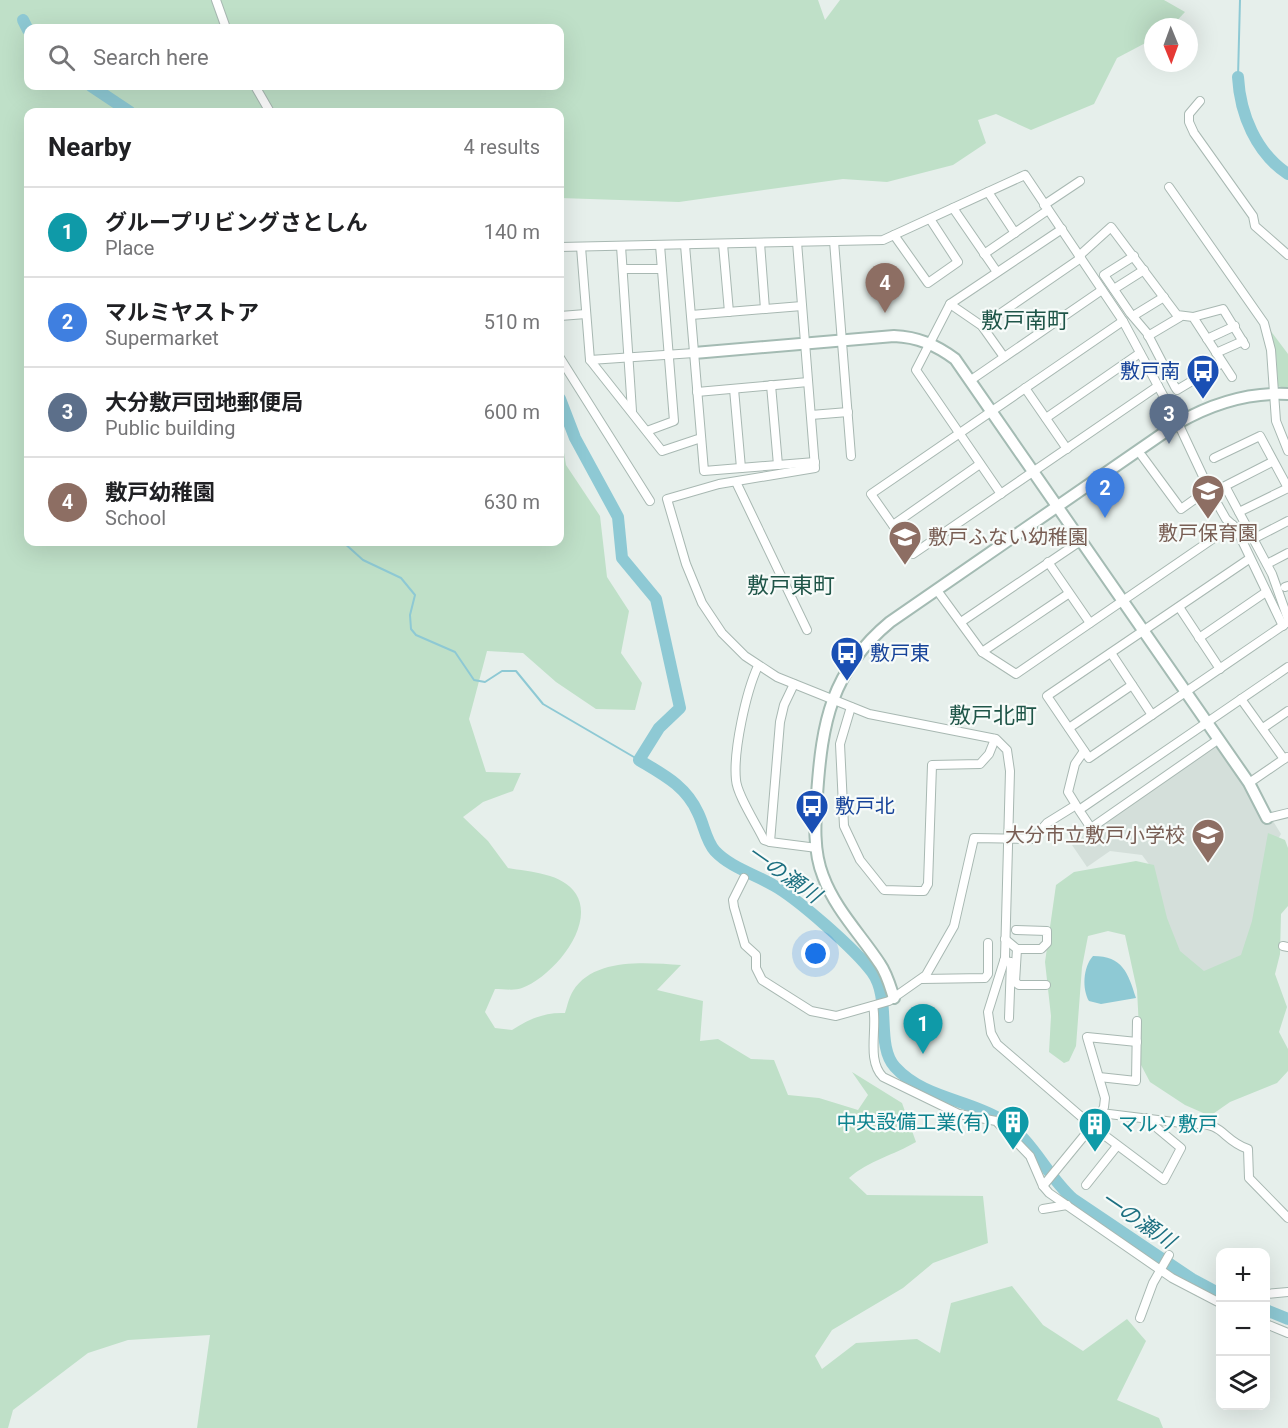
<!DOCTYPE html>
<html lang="en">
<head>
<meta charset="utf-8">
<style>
	body { margin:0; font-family:Roboto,"Noto Sans JP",sans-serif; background:#f6f6f6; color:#202124 }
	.controls { position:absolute; right:18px; bottom:18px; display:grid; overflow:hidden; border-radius:12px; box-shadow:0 6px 24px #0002 }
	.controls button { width:54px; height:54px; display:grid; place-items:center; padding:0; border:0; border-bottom:2px solid #e0e0e0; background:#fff; color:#202124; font:30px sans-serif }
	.compass { position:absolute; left:1144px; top:18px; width:54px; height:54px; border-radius:50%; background:#fff; box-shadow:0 6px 24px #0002; rotate:179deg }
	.you { position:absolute; left:816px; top:954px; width:21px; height:21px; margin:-15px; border:4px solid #fff; border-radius:50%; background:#1a73e8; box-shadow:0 0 0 9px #1a73e833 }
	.badge { display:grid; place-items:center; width:39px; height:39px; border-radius:50%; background:#ea580c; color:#fff; font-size:20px; font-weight:700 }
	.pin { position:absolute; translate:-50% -50px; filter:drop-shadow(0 2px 3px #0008) }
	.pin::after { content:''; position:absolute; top:32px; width:21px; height:18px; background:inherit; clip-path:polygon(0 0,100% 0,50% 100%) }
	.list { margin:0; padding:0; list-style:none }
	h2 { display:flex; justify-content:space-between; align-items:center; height:78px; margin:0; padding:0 24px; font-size:26px }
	h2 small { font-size:20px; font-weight:400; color:#757577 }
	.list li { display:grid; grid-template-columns:39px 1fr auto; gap:18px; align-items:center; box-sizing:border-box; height:90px; padding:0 24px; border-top:2px solid #e0e0e0 }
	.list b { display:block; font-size:22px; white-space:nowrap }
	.list p { margin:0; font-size:20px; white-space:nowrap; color:#757577 }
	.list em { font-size:20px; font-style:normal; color:#757577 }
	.icon { flex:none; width:33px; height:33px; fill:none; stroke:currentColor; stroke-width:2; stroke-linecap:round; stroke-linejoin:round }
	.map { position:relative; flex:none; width:1288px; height:1428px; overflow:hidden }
	.search { position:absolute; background:#fff; box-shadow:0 6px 24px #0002; left:24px; top:24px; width:540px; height:66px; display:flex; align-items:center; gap:15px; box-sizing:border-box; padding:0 21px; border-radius:12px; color:#757577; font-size:22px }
	.panel { position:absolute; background:#fff; box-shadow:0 6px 24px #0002; left:24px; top:108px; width:540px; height:438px; border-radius:12px }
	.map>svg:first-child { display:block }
	.built { fill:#d4dfda }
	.green { fill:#bfe0c8; fill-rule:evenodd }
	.water { fill:#8ec9d4 }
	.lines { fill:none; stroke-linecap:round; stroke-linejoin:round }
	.stream { stroke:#8ec9d4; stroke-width:2 }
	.river { stroke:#8ec9d4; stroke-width:12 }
	.street-casing { stroke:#a8b8b2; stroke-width:10 }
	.secondary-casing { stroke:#a4bbb3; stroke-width:14 }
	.street { stroke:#fff; stroke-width:8 }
	.secondary { stroke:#fff; stroke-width:10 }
	.labels { text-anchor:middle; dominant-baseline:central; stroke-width:4.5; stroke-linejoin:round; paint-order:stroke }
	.transit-label { font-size:20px; fill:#164399; stroke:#f7fbf9; text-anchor:start }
	.education-label { font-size:20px; fill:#785e54; stroke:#f7fbf9 }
	.culture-label { font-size:20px; fill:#0d838f; stroke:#f7fbf9; text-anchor:end }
	.water-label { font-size:21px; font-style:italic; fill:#1c6f80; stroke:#f7fbf9 }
	.quarter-label { font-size:22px; fill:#1f5548; stroke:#f7fbf9 }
</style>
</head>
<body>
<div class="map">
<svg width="1288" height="1428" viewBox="0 0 1288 1428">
	<rect width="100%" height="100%" fill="#e6efeb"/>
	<polygon class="built" points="1215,745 1246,790 1263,823 1273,821 1281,834 1273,847 1247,956 1210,974 1177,959 1154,871 1142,855 1110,851 1087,867 1072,845 1091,829"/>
	<g class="green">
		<path d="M0,0H818L825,20L840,0H1164L1185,12L1171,27H1153V39L1117,58L1094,104L1031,130L996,114L978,120L986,143L953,165L887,182L843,179L679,202L560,198V112H28V542H560V428L566,465L600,516L607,577L629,611L621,653L642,683L635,710L596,709L556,682L523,653L487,651L469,719L486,772L521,773L513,791L483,802L463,817L488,841L508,868C530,872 563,873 576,894C596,926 552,977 522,988C515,991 503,989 495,989L485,1012L495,1028L512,1030C529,1019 545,1012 565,1013C567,1007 569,997 573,991C594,957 647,963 681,965L657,990L703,1001L700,1041L718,1039L751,1059L774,1060L788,1095L819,1098L858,1110L868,1095L852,1072L902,1103L916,1142C894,1155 868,1161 849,1178L867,1195L983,1196L988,1243L933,1263L903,1288L832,1330L815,1356L822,1369L856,1343L917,1339L940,1353L951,1303L1012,1286L1043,1325L1083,1351L1127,1319L1146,1341L1117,1400L1159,1418L1163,1428H197L210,1335L128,1340L88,1353L13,1410L8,1428H0ZM28,28H560V86H28Z"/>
		<polygon points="1270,330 1288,354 1288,389 1278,386 1276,354"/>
		<polygon points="1268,833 1285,840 1288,848 1288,906 1281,914 1280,954 1275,974 1287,1007 1279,1032 1288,1049 1288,1071 1277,1083 1230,1102 1210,1116 1185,1105 1150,1082 1141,1065 1137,990 1125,935 1108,931 1088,936 1082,967 1076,1046 1069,1061 1064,1063 1049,1052 1051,1016 1045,962 1056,885 1074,872 1136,861 1154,865 1167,918 1180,951 1204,971 1241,955 1252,921"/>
	</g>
	<path class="water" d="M1093,956C1123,956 1128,973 1136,998L1101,1004L1089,1001C1082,989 1083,967 1093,956Z"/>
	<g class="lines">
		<g class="stream">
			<polyline points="1238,77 1240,0"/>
			<polyline points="343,542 363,560 401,578 415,595 410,615 411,629 416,635 455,652 474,680 485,682 502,671 516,671 543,704 639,760"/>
		</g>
		<g class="river">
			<polyline points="23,20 28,30"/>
			<path d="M1238,77C1240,114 1256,153 1288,174"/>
			<polyline points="91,86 130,112"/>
			<path d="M560,399L575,438L618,517L622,558L656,599L680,708L659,728L639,760C664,775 686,786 698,813C704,825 706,841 715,851C730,867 754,874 773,885C797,898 856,950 872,972C892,999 875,1045 895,1067C923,1098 967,1099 1000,1119C1032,1138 1046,1175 1073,1199L1192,1279L1220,1294"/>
			<polyline points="1266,1310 1288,1319"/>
		</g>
		<g class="street-casing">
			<g id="street">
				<polyline points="216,0 226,28"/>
				<polyline points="255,86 270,112"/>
				<polyline points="1200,101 1189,114 1189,122 1194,133 1253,216 1255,226 1288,255"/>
				<polyline points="1169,187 1264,323 1271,350 1276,421 1288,451"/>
				<polyline points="988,192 1015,233"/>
				<polyline points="1044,205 1080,181"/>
				<polyline points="953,208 997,272"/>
				<polyline points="894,235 928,283 958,262 930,219"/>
				<polyline points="834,241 851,456"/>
				<polyline points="797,242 815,468 719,484 667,499 686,564 702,603 722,633 745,656 777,677 869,714 996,739 1007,750 1010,771 1005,958 988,1012 991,1033 997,1044 1092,1126 1164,1180 1181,1148 1145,1118"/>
				<polyline points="760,243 765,309"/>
				<polyline points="723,244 729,312"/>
				<polyline points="685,245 704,471 815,462"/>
				<polyline points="621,246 632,411"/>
				<polyline points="560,247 883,240 1025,175 1123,321 1178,423 1209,489 1226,519 1236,528 1283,626"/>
				<polyline points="581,247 590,360 662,451 701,438"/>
				<polyline points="984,254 1048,210"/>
				<polyline points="1079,256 1111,227 1177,315 1193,317 1232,377"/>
				<polyline points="1134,256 1104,275 1130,313 1147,333 1175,387 1177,390 1222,363"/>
				<polyline points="623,269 661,269"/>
				<polyline points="1114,289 1144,270"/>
				<polyline points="950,304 982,326 1004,357"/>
				<polyline points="691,315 802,306"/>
				<polyline points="560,316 586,314"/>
				<polyline points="1133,316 1164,297"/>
				<polyline points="1193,317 1223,309 1245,345"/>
				<polyline points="1123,321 871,494 913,554 1158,386"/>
				<polyline points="982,326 1081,258"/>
				<polyline points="1148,336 1180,317"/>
				<polyline points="1207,339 1235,326"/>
				<polyline points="1216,353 1243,341"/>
				<polyline points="560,358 650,501"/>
				<polyline points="590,360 694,353"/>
				<polyline points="971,380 1102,290"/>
				<polyline points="771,385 778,465"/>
				<polyline points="1025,388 1067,449"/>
				<polyline points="734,389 741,468"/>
				<polyline points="697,392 808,382"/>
				<polyline points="811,415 848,412"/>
				<polyline points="1046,418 1140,353"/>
				<polyline points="647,431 674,421 660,245"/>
				<polyline points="1142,456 1181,509 1209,489"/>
				<polyline points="1214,458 1260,436 1288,488"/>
				<polyline points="1272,462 1225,486 1272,574 1288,619"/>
				<polyline points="736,482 807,630"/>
				<polyline points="1001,494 916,370 950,304 1062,229"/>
				<polyline points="1239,512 1288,488"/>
				<polyline points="893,525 980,464"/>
				<polyline points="1253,539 1288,521"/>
				<polyline points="1249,559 1047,696 1089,758 1288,622"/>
				<polyline points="1048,562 1090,623"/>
				<polyline points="1267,564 1288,553"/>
				<polyline points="1285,587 1288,586"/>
				<polyline points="939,593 982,652 1016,674 1233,525"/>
				<polyline points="1179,607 1220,669"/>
				<polyline points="961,622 1082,540"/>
				<polyline points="1199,638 1266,592"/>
				<polyline points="982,652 1068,594"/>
				<polyline points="1111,653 1152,715"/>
				<path d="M758,666C746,692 733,751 736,780C737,795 757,825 764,840L770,842"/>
				<polyline points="794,684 784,705 780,722 770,842 817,848"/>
				<polyline points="1241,699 1284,759"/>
				<polyline points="851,707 840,744 844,826 860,860 884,890 918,891 924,891 928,884 932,765 980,764 989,754 995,739"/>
				<polyline points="1069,728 1132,685"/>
				<polyline points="1263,728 1288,711"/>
				<polyline points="1219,739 1091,828 1079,810 1288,667"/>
				<polyline points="1249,783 1287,757"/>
				<polyline points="1267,818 1288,813"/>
				<polyline points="744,878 733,900 734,907 745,945 756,955 756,968 762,980 811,1011 836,1016 889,1001 926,975 954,926 974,838 1033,839 1047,823 1076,805 1068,792 1075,764 1084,751"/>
				<polyline points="1005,939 1017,949 1041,949 1047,943 1047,931 1016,930"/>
				<polyline points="1283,946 1288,947"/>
				<polyline points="1017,949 1015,982 1019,985 1046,985"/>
				<polyline points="1004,961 1011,962 1009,1018"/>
				<polyline points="922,979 985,978 988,974 988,943"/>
				<path d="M873,1006C878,1028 866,1060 883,1077L959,1114L996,1121L1030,1156L1043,1186L1049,1193L1172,1278L1220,1303"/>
				<polyline points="1099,1077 1136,1081 1137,1021"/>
				<path d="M1101,1113L1190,1124C1226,1122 1220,1139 1248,1149L1249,1178L1288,1218"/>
				<polyline points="1086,1185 1117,1146"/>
				<polyline points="1043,1186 1097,1120 1104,1107 1105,1098 1087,1037 1137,1042"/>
				<polyline points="1043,1209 1067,1205"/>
				<polyline points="1266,1294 1288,1292"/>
				<polyline points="1140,1318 1153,1283 1169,1255"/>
				<polyline points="1266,1324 1288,1333"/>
			</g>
		</g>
		<g class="secondary-casing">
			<g id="secondary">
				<path d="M694,353L894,336C918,337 936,345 955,359L1249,783L1267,818"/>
				<path d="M894,998C890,986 887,974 880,964C861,935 835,909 823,876C813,851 815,822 817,795C822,722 831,671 890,622L1178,423C1213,403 1248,392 1288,394"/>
			</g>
		</g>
		<use href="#street" class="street"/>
		<use href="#secondary" class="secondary"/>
	</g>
	<defs>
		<g id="bus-pin" transform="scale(1.725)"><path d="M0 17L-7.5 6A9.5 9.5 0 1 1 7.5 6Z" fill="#1a4fb4" stroke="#f7fbf9"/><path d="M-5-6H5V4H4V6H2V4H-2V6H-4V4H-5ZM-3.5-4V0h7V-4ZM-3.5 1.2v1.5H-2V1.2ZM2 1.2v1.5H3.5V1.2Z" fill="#fff"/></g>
		<g id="school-pin" transform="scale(1.725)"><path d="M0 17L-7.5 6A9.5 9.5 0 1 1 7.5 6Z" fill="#8d6e63" stroke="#f7fbf9"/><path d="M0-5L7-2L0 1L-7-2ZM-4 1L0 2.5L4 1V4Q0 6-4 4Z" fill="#fff"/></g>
		<g id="building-pin" transform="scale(1.725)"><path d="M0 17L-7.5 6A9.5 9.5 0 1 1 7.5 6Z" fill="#0f9aa8" stroke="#f7fbf9"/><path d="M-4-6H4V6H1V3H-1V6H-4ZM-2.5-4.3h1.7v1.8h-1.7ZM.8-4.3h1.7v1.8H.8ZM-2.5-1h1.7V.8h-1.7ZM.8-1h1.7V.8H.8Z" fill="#fff"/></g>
	</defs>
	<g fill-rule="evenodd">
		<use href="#bus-pin" x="1203" y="371"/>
		<use href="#school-pin" x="1208" y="491"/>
		<use href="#school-pin" x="905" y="537"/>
		<use href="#bus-pin" x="847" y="653"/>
		<use href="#bus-pin" x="812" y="806"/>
		<use href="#school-pin" x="1208" y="835"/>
		<use href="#building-pin" x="1013" y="1122"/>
		<use href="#building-pin" x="1095" y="1124"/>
	</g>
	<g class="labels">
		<g class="transit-label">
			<text x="1180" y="371" text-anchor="end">敷戸南</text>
			<text x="870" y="653">敷戸東</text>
			<text x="835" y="806">敷戸北</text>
		</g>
		<g class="education-label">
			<text x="1208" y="533">敷戸保育園</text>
			<text x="928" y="537" text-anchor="start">敷戸ふない幼稚園</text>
			<text x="1185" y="835" text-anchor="end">大分市立敷戸小学校</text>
		</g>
		<g class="culture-label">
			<text x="990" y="1122">中央設備工業(有)</text>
			<text x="1118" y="1124" text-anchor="start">マルソ敷戸</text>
		</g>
		<g class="water-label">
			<text transform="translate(784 874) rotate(35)">一の瀬川</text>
			<text transform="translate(1138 1220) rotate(34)">一の瀬川</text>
		</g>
		<g class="quarter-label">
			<text x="1025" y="320">敷戸南町</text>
			<text x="791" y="585">敷戸東町</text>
			<text x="993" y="715">敷戸北町</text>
		</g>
	</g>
</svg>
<div class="controls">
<button>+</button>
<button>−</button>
<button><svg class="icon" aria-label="layers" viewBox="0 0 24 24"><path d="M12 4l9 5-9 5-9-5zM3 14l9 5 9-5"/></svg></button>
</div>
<svg class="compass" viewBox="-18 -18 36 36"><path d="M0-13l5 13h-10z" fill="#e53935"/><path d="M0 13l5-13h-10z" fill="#757577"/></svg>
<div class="you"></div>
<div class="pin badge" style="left:923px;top:1054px;background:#0f9aa8">1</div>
<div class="pin badge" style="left:1105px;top:518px;background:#3f7fe0">2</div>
<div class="pin badge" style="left:1169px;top:444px;background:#5c6f8a">3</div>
<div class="pin badge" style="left:885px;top:313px;background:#8d6e63">4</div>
<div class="search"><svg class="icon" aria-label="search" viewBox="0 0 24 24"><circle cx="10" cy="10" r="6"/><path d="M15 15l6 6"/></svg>Search here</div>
<section class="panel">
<h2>Nearby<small>4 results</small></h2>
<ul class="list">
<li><span class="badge" style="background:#0f9aa8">1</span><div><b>グループリビングさとしん</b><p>Place</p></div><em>140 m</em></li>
<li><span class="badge" style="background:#3f7fe0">2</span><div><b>マルミヤストア</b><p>Supermarket</p></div><em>510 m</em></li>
<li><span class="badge" style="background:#5c6f8a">3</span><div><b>大分敷戸団地郵便局</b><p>Public building</p></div><em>600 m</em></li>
<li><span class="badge" style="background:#8d6e63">4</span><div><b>敷戸幼稚園</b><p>School</p></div><em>630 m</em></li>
</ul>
</section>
</div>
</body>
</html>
